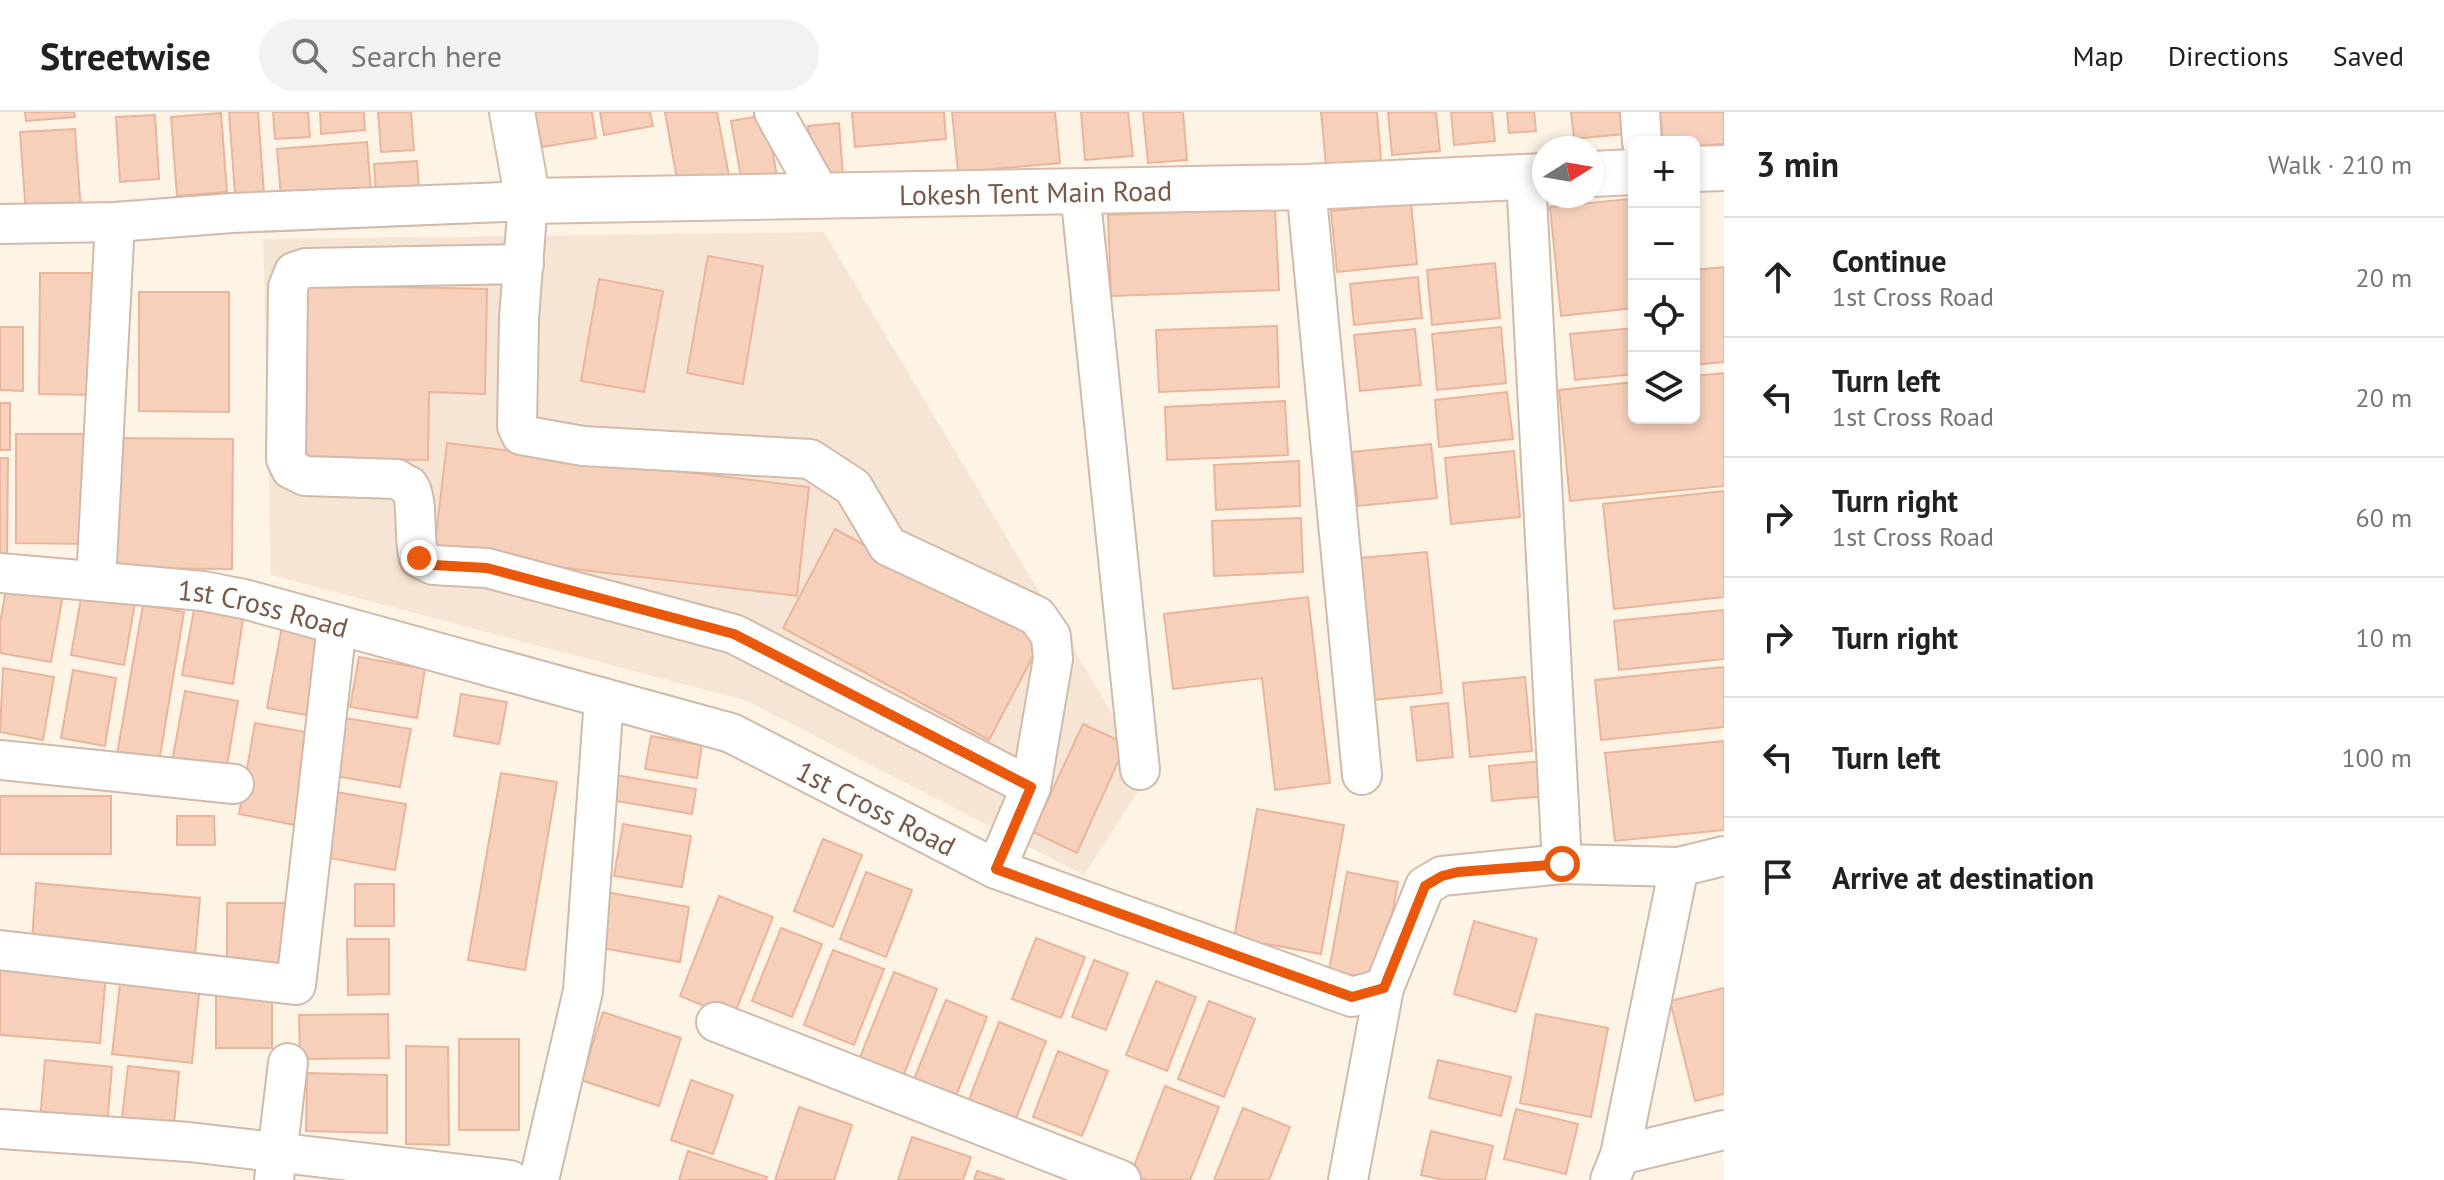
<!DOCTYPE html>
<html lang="en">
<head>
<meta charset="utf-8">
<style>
	body { margin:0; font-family:"PT Sans",sans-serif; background:#f2f2f2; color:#202124 }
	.controls { position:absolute; right:24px; top:24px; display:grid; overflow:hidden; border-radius:12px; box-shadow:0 4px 12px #0003 }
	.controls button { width:72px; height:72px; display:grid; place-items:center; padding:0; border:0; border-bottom:2px solid #e0e0e0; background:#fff; color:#202124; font:40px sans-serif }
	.compass { position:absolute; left:1532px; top:24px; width:72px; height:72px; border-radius:50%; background:#fff; box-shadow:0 4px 12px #0003; rotate:79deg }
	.stop { position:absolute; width:24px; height:24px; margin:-18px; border:6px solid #ea580c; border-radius:50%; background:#fff }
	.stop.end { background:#ea580c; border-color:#fff; box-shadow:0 2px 8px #0008 }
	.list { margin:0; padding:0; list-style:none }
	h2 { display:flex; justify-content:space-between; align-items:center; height:104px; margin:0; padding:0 32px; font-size:34px }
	h2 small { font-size:26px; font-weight:400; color:#757577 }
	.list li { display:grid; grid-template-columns:52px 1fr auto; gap:24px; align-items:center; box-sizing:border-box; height:120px; padding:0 32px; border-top:2px solid #e0e0e0 }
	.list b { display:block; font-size:30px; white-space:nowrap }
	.list p { margin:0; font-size:26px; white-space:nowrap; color:#757577 }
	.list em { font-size:26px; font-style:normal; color:#757577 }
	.icon { flex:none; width:44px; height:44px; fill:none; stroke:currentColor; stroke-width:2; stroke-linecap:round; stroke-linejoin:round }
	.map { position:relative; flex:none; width:1724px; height:1068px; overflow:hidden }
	header { display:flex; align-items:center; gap:48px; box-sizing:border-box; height:112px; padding:0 40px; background:#fff; border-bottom:2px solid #e0e0e0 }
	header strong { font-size:38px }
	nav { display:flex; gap:44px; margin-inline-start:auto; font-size:28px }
	.search { width:560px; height:72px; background:#f2f2f2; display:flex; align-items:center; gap:20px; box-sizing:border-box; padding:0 28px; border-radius:44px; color:#757577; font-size:30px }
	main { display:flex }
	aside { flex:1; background:#fff }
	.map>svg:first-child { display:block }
	.residential { fill:#f6e5d4 }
	.building { fill:#f6d0bb; stroke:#eab59a; stroke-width:2 }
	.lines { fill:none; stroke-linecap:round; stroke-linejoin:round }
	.street-casing { stroke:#d1baaa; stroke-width:42 }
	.secondary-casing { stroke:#d7bcaa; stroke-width:48 }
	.street { stroke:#fff; stroke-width:38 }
	.secondary { stroke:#fff; stroke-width:44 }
	.route { stroke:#ea580c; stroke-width:10 }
	.labels { text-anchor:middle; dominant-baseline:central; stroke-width:8; stroke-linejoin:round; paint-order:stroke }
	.street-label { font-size:28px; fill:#7a5848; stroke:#fff8ee }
</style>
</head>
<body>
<header>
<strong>Streetwise</strong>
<div class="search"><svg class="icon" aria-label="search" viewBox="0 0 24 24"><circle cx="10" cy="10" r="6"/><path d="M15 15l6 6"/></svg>Search here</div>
<nav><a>Map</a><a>Directions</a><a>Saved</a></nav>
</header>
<main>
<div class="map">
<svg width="1724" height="1068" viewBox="0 0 1724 1068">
	<rect width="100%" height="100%" fill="#fef4e6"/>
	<polygon class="residential" points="824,120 1149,663 1084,763 747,589 271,463 263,127"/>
	<g class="building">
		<polygon points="25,0 74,0 75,5 26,9"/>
		<polygon points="229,0 258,0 264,81 235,82"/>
		<polygon points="273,0 308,0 310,25 275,27"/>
		<polygon points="320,0 364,0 365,18 321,22"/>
		<polygon points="378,0 411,0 414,38 381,40"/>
		<polygon points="535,0 592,0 596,26 542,35"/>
		<polygon points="600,0 650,0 653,14 604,23"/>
		<polygon points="665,0 717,0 729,64 678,73"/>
		<polygon points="852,0 944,0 946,27 855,35"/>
		<polygon points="952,0 1055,0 1060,51 958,60"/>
		<polygon points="1081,0 1128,0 1133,44 1085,48"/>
		<polygon points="1143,0 1183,0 1187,48 1148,51"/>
		<polygon points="1321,0 1377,0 1382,59 1327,64"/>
		<polygon points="1388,0 1436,0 1440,39 1392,43"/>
		<polygon points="1451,0 1492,0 1495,29 1454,33"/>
		<polygon points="1507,0 1534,0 1536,19 1509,21"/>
		<polygon points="1571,0 1622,0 1624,22 1574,27"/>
		<polygon points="1660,0 1724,0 1724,32 1694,34 1694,30 1663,30"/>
		<polygon points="221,1 227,80 177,84 171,5"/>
		<polygon points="155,3 159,67 120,70 116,5"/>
		<polygon points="766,3 778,70 743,76 731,9"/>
		<polygon points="839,11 843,63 813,66 808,14"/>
		<polygon points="75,17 81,100 26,103 20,20"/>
		<polygon points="367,30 371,80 281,86 277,37"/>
		<polygon points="417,49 419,78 376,81 374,52"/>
		<polygon points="1629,87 1634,131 1634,196 1561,204 1550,95"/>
		<polygon points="1411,91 1417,152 1337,160 1331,99"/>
		<polygon points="1275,96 1279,178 1111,184 1108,103"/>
		<polygon points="708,144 763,154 743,272 687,261"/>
		<polygon points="1495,151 1500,206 1432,213 1427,158"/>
		<polygon points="1724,155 1724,250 1694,253 1694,158"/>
		<polygon points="40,161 101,161 101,283 39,282"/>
		<polygon points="1418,165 1422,206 1354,213 1350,172"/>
		<polygon points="599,167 663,179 644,280 581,269"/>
		<polygon points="301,173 487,177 485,282 429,280 428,348 298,346"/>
		<polygon points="139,180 229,180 229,300 139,299"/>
		<polygon points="1277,214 1279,275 1159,280 1156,218"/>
		<polygon points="0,215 23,215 23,279 0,278"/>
		<polygon points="1501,215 1506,271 1437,278 1432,222"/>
		<polygon points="1634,216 1634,262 1575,268 1570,222"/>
		<polygon points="1415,217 1421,273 1360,279 1354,223"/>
		<polygon points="1724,261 1724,374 1570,389 1559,278 1634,270 1634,306 1694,306 1694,264"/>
		<polygon points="1507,280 1513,327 1439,335 1435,288"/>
		<polygon points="1285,289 1288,343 1167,348 1165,295"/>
		<rect x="0" y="291" width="10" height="47"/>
		<polygon points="16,322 90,322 89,432 16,431"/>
		<polygon points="106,326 233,327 232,457 105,456"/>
		<polygon points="447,331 809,375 797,484 434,440"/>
		<polygon points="1431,332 1437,386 1358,394 1352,340"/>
		<polygon points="1514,339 1520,405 1451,412 1445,346"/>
		<polygon points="0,346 8,346 7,443 0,442"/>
		<polygon points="1299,349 1300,394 1216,398 1214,353"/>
		<polygon points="1724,379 1724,485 1614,497 1603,392"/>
		<polygon points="1301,406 1303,460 1214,464 1212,409"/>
		<polygon points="835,417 1041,529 989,628 783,516"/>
		<polygon points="1427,440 1442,581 1374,588 1360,446"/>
		<polygon points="7,472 63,482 51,550 0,541 0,511"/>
		<polygon points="83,475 136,485 124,553 71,543"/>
		<polygon points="1308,485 1330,671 1275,678 1262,566 1173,577 1164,502"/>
		<polygon points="143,493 184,500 158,656 116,648"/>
		<polygon points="194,498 243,507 233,572 182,563"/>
		<polygon points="1724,498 1724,547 1619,558 1614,509"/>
		<polygon points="283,509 327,516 312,604 267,596"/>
		<polygon points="359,545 425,557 417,606 350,595"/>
		<polygon points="1724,555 1724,615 1601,628 1595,568"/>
		<polygon points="3,556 54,565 43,628 0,620"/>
		<polygon points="73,558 116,566 105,634 61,626"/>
		<polygon points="1525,565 1532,639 1470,645 1463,571"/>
		<polygon points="185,579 238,589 226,659 172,650"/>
		<polygon points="461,582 507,590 499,632 454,624"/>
		<polygon points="1448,591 1453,645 1417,649 1411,595"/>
		<polygon points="339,605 411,617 400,675 329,663"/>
		<polygon points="255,611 311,621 295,713 239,702"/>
		<polygon points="1083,612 1126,632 1077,741 1033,720"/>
		<polygon points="651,624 702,633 697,666 645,657"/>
		<polygon points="1724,629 1724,718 1615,729 1605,641"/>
		<polygon points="1542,649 1546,684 1492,689 1489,654"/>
		<polygon points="501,661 557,670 525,858 468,848"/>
		<polygon points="610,662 696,677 692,702 605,687"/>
		<polygon points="330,679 406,692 395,758 319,744"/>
		<rect x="0" y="684" width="111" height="58"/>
		<polygon points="1257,697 1344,713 1321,842 1234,826"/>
		<polygon points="177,704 214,704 215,733 177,733"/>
		<polygon points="623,712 691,724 682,775 614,764"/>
		<polygon points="823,727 862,743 833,815 794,799"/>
		<polygon points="866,760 912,778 886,845 840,827"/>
		<polygon points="1347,760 1398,770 1380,868 1329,859"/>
		<polygon points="36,771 200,786 195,843 32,828"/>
		<rect x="355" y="772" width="39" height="42"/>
		<polygon points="606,780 689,795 680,850 596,835"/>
		<polygon points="719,784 773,805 733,906 680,884"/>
		<rect x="227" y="791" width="62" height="65"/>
		<polygon points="1474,809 1537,827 1516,900 1454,882"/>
		<polygon points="781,816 822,832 792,905 752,889"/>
		<polygon points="1036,826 1085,845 1061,906 1012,887"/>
		<polygon points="347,827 389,827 389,882 348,883"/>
		<polygon points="833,838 884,857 854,933 804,913"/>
		<polygon points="1094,848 1128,861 1106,918 1072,905"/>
		<polygon points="0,854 106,862 100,931 0,923"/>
		<polygon points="894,860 937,877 903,965 859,948"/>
		<polygon points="121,863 200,872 192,951 112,942"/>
		<polygon points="1156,869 1196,885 1167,959 1126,943"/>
		<polygon points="1724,876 1724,982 1695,989 1670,889"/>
		<rect x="216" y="881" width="56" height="55"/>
		<polygon points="946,888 987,905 954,989 912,972"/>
		<polygon points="1209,889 1255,907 1224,985 1178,967"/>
		<polygon points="603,900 681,926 659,994 581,968"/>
		<polygon points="388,902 389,946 300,947 299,903"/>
		<polygon points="1536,902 1608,916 1591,1005 1520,991"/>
		<polygon points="999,910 1046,929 1012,1017 965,998"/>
		<rect x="459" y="927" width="60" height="91"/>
		<polygon points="406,934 448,935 449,1033 406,1032"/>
		<polygon points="1058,939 1108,959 1082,1024 1033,1005"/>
		<polygon points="45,948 112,955 107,1014 40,1009"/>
		<polygon points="1438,948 1511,965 1501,1004 1429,986"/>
		<polygon points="128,954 179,960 174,1012 122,1006"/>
		<polygon points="307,961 387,963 387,1021 306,1019"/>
		<polygon points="691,968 733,983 713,1042 671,1028"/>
		<polygon points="1165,974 1219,995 1190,1068 1146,1068 1131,1062"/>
		<polygon points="799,995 852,1013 834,1068 775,1068"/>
		<polygon points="1243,996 1290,1015 1269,1068 1214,1068"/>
		<polygon points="1516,997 1578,1012 1566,1062 1504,1047"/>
		<polygon points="1431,1019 1493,1034 1485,1068 1443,1068 1421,1063"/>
		<polygon points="912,1025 971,1045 963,1068 898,1068"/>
		<polygon points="688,1039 767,1065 766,1068 679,1068"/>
		<polygon points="977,1059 1005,1068 974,1068"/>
	</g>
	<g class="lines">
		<g class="street-casing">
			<g id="street">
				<polyline points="774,0 821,84"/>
				<polyline points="1640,0 1642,30"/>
				<polyline points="1526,65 1562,752"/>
				<polyline points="1306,75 1362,663"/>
				<polyline points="1080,79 1140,658"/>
				<polyline points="0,112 115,110 232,101 528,89 519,206 517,314 521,323 583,334 810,347 853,375 888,434 1037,504 1051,524 1053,547 1031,675 996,757"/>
				<path d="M524,152L306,156L294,160L288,175L286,347L291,357L305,364L397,367C398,368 408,374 409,374C419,387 413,428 419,446L433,453L487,456L734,522L1031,675"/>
				<path id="s1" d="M0,461L203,479L244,487L731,621L996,757L1352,885L1384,876L1425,774L1442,764L1562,752L1679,755"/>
				<polyline points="96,469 115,110"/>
				<polyline points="0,648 234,672"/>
				<polyline points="0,838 296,873 337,513"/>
				<polyline points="716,910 1121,1068"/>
				<polyline points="0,1017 189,1030 510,1068"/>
				<polyline points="1620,1043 1724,1018"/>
				<polyline points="274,1068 288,951"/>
				<polyline points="539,1068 583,879 604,586"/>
				<polyline points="1348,1068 1384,876"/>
				<polyline points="1610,1068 1620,1043 1679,755 1724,744"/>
			</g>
		</g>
		<g class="secondary-casing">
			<g id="secondary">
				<path id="s2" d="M512,0L528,89L1306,75L1544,64"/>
				<polyline points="1694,57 1724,56"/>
				<polyline points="1592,62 1634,60"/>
			</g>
		</g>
		<use href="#street" class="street"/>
		<use href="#secondary" class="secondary"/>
	</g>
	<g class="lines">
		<polyline class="route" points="419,446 433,453 487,456 734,522 1031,675 996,757 1352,885 1384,876 1425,774 1442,764 1458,760 1562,752"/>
	</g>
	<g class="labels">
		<g class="street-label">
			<text stroke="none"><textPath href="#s2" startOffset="598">Lokesh Tent Main Road</textPath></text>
			<text stroke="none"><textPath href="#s1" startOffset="266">1st Cross Road</textPath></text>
			<text stroke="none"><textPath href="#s1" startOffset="914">1st Cross Road</textPath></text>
		</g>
	</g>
</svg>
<div class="controls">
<button>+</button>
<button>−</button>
<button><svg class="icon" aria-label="locate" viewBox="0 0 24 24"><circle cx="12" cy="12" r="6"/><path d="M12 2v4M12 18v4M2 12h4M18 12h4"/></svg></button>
<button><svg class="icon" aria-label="layers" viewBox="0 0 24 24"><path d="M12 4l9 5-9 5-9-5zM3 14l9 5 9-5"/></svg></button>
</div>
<svg class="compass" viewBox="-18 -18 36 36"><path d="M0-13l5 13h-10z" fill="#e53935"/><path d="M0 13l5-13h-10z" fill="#757577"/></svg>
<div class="stop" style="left:1562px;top:752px"></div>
<div class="stop end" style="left:419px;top:446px"></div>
</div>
<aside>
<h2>3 min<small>Walk · 210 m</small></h2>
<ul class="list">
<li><svg class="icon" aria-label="ahead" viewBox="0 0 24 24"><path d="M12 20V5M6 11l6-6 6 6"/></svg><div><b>Continue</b><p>1st Cross Road</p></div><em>20 m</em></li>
<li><svg class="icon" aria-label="left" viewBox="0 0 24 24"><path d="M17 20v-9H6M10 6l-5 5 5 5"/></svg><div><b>Turn left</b><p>1st Cross Road</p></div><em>20 m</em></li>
<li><svg class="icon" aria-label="right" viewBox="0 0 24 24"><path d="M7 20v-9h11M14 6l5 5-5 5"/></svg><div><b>Turn right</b><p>1st Cross Road</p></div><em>60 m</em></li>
<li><svg class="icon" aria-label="right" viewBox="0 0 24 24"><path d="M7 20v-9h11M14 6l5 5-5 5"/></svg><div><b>Turn right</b></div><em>10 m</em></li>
<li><svg class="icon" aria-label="left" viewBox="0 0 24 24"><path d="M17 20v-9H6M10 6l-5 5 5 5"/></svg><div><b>Turn left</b></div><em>100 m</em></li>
<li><svg class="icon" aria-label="arrive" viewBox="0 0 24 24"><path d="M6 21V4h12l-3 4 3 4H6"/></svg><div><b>Arrive at destination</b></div></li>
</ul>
</aside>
</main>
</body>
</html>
